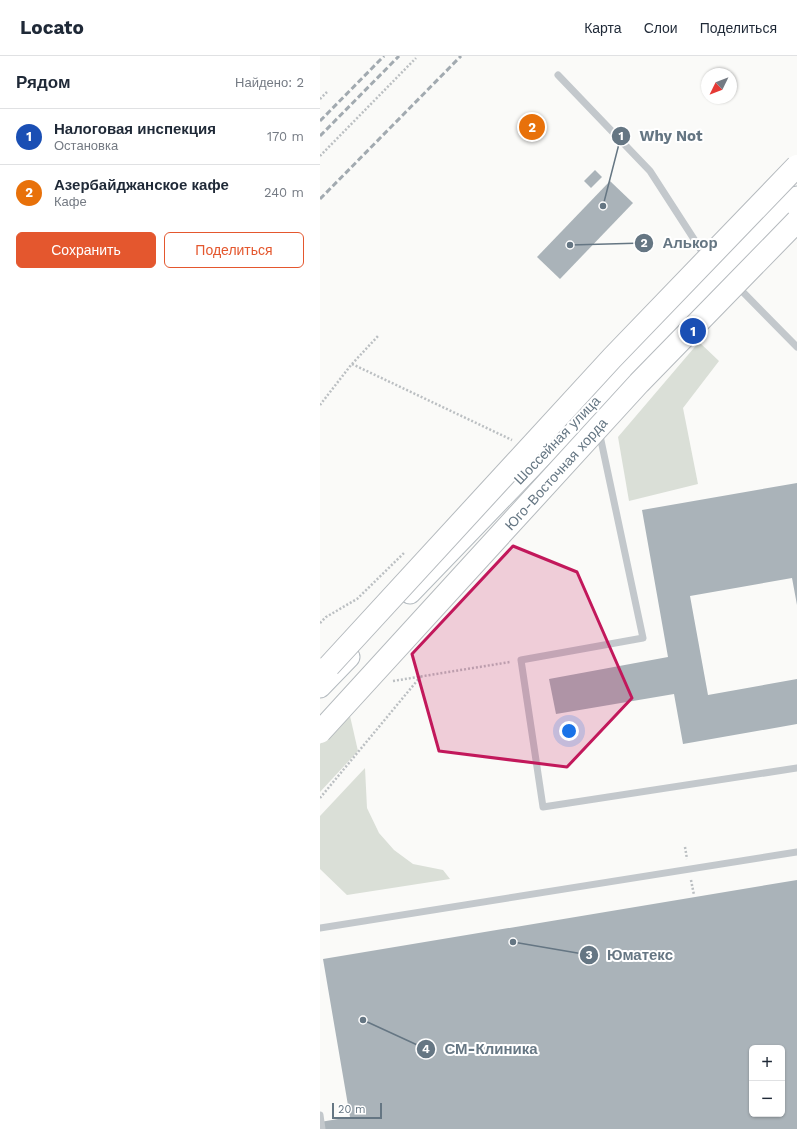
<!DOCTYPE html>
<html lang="ru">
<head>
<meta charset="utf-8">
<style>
	body { margin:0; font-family:"Work Sans",sans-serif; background:#f6f6f7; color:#1f2937 }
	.controls { position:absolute; right:12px; bottom:12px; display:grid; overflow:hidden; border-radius:6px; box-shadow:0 1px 3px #0004 }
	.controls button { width:36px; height:36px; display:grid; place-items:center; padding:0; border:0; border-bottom:1px solid #e0e1e3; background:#fff; color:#1f2937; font:20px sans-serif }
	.compass { position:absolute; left:381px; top:12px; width:36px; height:36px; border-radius:50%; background:#fff; box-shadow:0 1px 3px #0004; rotate:227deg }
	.scale { position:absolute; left:12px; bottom:10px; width:50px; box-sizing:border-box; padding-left:4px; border:2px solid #657683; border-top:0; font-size:11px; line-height:14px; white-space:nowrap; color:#657683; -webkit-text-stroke:3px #fff; paint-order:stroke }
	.you { position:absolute; left:249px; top:675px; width:14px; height:14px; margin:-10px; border:3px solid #fff; border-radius:50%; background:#1a73e8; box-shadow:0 0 0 6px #1a73e833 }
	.badge { display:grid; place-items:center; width:26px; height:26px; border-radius:50%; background:#e4572e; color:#fff; font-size:13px; font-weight:700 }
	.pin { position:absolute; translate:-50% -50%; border:2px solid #fff; box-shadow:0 1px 4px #0006 }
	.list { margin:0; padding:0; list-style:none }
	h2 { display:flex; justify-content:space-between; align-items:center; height:52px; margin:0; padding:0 16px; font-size:17px }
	h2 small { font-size:13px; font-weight:400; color:#747a83 }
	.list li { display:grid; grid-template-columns:26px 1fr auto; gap:12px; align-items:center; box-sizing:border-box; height:56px; padding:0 16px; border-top:1px solid #e0e1e3 }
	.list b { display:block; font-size:15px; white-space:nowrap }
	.list p { margin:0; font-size:13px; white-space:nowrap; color:#747a83 }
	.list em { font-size:13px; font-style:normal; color:#747a83 }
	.actions { display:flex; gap:8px; padding:12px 16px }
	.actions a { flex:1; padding:9px 0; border:1px solid #e4572e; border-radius:6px; text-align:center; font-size:14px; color:#e4572e }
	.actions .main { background:#e4572e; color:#fff }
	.map { position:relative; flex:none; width:477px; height:1073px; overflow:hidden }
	header { display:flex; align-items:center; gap:24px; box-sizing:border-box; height:56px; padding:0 20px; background:#fff; border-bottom:1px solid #e0e1e3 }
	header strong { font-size:19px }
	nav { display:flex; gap:22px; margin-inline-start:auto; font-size:14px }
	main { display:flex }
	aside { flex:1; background:#fff }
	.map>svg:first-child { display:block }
	.green { fill:#dadfd7 }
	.building { fill:#aab3b9; fill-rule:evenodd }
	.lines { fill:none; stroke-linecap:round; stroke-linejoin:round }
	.secondary-casing { stroke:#b3babf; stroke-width:23 }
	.path { stroke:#bbbfc2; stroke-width:2.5; stroke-dasharray:2 2; stroke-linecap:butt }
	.service { stroke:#c3c8cc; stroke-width:7 }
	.secondary { stroke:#fff; stroke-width:21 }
	.rail { stroke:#a2aab0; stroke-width:3; stroke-dasharray:6 3; stroke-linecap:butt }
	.primary-bridge-casing { stroke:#b5babe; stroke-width:24; stroke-linecap:butt }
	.primary-bridge { stroke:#fff; stroke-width:22 }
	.marked { fill:#c2185b; fill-opacity:0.2; stroke:#c2185b; stroke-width:3; stroke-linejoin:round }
	.labels { text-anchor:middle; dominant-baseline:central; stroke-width:4; stroke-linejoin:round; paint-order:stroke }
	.street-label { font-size:14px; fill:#657683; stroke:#fff }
	.leader { fill:none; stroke:#657683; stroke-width:1.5 }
	.callout-dot { fill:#657683; stroke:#fff; stroke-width:1.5 }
	.mark-label { font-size:12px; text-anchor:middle; font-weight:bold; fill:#fff }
	.callout-label { font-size:15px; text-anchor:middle; font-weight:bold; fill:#657683; stroke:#fff; stroke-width:4; stroke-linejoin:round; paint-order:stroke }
</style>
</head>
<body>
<header>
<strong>Locato</strong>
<nav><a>Карта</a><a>Слои</a><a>Поделиться</a></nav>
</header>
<main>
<aside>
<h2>Рядом<small>Найдено: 2</small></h2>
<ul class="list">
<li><span class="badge" style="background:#1a4fb4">1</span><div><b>Налоговая инспекция</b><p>Остановка</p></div><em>170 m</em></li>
<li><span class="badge" style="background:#e8710a">2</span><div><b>Азербайджанское кафе</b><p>Кафе</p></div><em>240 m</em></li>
</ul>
<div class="actions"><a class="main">Сохранить</a><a>Поделиться</a></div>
</aside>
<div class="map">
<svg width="477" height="1073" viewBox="0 0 477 1073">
	<rect width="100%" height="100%" fill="#fafaf8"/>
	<g class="green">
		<polygon points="379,286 399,305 363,352 378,428 309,445 298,381"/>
		<polygon points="27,660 30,660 38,695 0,736 0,688"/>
		<polygon points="45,712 47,752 59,777 74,794 93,808 123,814 130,823 27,839 0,813 0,760"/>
	</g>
	<g class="building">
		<polygon points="275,114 282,121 271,132 264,125"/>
		<polygon points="290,125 313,147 240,223 217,201"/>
		<polygon points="477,427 477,549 472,522 370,540 388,639 477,623 477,668 363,688 354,638 236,658 229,623 348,601 322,454"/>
		<path d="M477,824V1073H0V1066L30,1061L3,903ZM432,992H462V1058H432Z"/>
	</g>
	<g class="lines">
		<g class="secondary-casing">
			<g id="secondary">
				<polyline points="90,537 273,347 477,141"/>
				<polyline points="0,631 29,601"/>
			</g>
		</g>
		<g class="path">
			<polyline points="0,43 7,36"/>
			<polyline points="0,100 96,2"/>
			<polyline points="32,308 192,384"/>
			<polyline points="0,349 31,309 59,279"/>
			<polyline points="0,567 6,561 37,543 85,496"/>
			<polyline points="73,625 190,606"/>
			<polyline points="0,742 101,620"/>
			<polyline points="365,791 367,803"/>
			<polyline points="371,824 374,839"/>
		</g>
		<g class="service">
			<polyline points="238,19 330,115 381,194 387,200"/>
			<polyline points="417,230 477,291"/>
			<polyline points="279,375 323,582 201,604 223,751 477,712"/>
			<polyline points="0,872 477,796"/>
			<polyline points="0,1059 2,1073"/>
		</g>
		<use href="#secondary" class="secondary"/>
		<g class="rail">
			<polyline points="0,65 64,0"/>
			<polyline points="0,80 79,0"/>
			<polyline points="0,143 141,0"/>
		</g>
		<g class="primary-bridge-casing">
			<g id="primary-bridge">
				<polyline points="9,610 292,302 477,110"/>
				<polyline points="0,676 319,327 477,165"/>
			</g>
		</g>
		<use href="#primary-bridge" class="primary-bridge"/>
	</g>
	<path class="marked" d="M193,490L257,516L312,642L247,711L119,695L92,598Z"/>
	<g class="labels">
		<g class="street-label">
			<text transform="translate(237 384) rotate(-46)">Шоссейная улица</text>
			<text transform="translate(236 418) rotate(-48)">Юго-Восточная хорда</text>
		</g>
	</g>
	<path class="leader" d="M283 150L301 80M250 189L324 187M193 886L269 899M43 964L106 993"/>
	<g class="callout-dot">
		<circle cx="283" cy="150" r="4"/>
		<circle cx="250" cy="189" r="4"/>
		<circle cx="193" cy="886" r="4"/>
		<circle cx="43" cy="964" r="4"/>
		<circle cx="301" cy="80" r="10"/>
		<circle cx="324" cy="187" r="10"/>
		<circle cx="269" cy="899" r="10"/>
		<circle cx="106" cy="993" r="10"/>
	</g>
	<g class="mark-label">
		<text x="301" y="84">1</text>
		<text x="324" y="191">2</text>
		<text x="269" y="903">3</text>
		<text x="106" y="997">4</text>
	</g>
	<g class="callout-label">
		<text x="351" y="85">Why Not</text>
		<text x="370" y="192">Алькор</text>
		<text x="320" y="904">Юматекс</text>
		<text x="171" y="998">СМ-Клиника</text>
	</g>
</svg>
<div class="controls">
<button>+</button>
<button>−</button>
</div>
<svg class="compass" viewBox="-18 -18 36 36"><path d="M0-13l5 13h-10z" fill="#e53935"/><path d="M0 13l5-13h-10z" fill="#747a83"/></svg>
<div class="scale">20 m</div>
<div class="you"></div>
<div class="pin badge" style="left:373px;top:275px;background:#1a4fb4">1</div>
<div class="pin badge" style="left:212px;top:71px;background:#e8710a">2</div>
</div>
</main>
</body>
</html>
